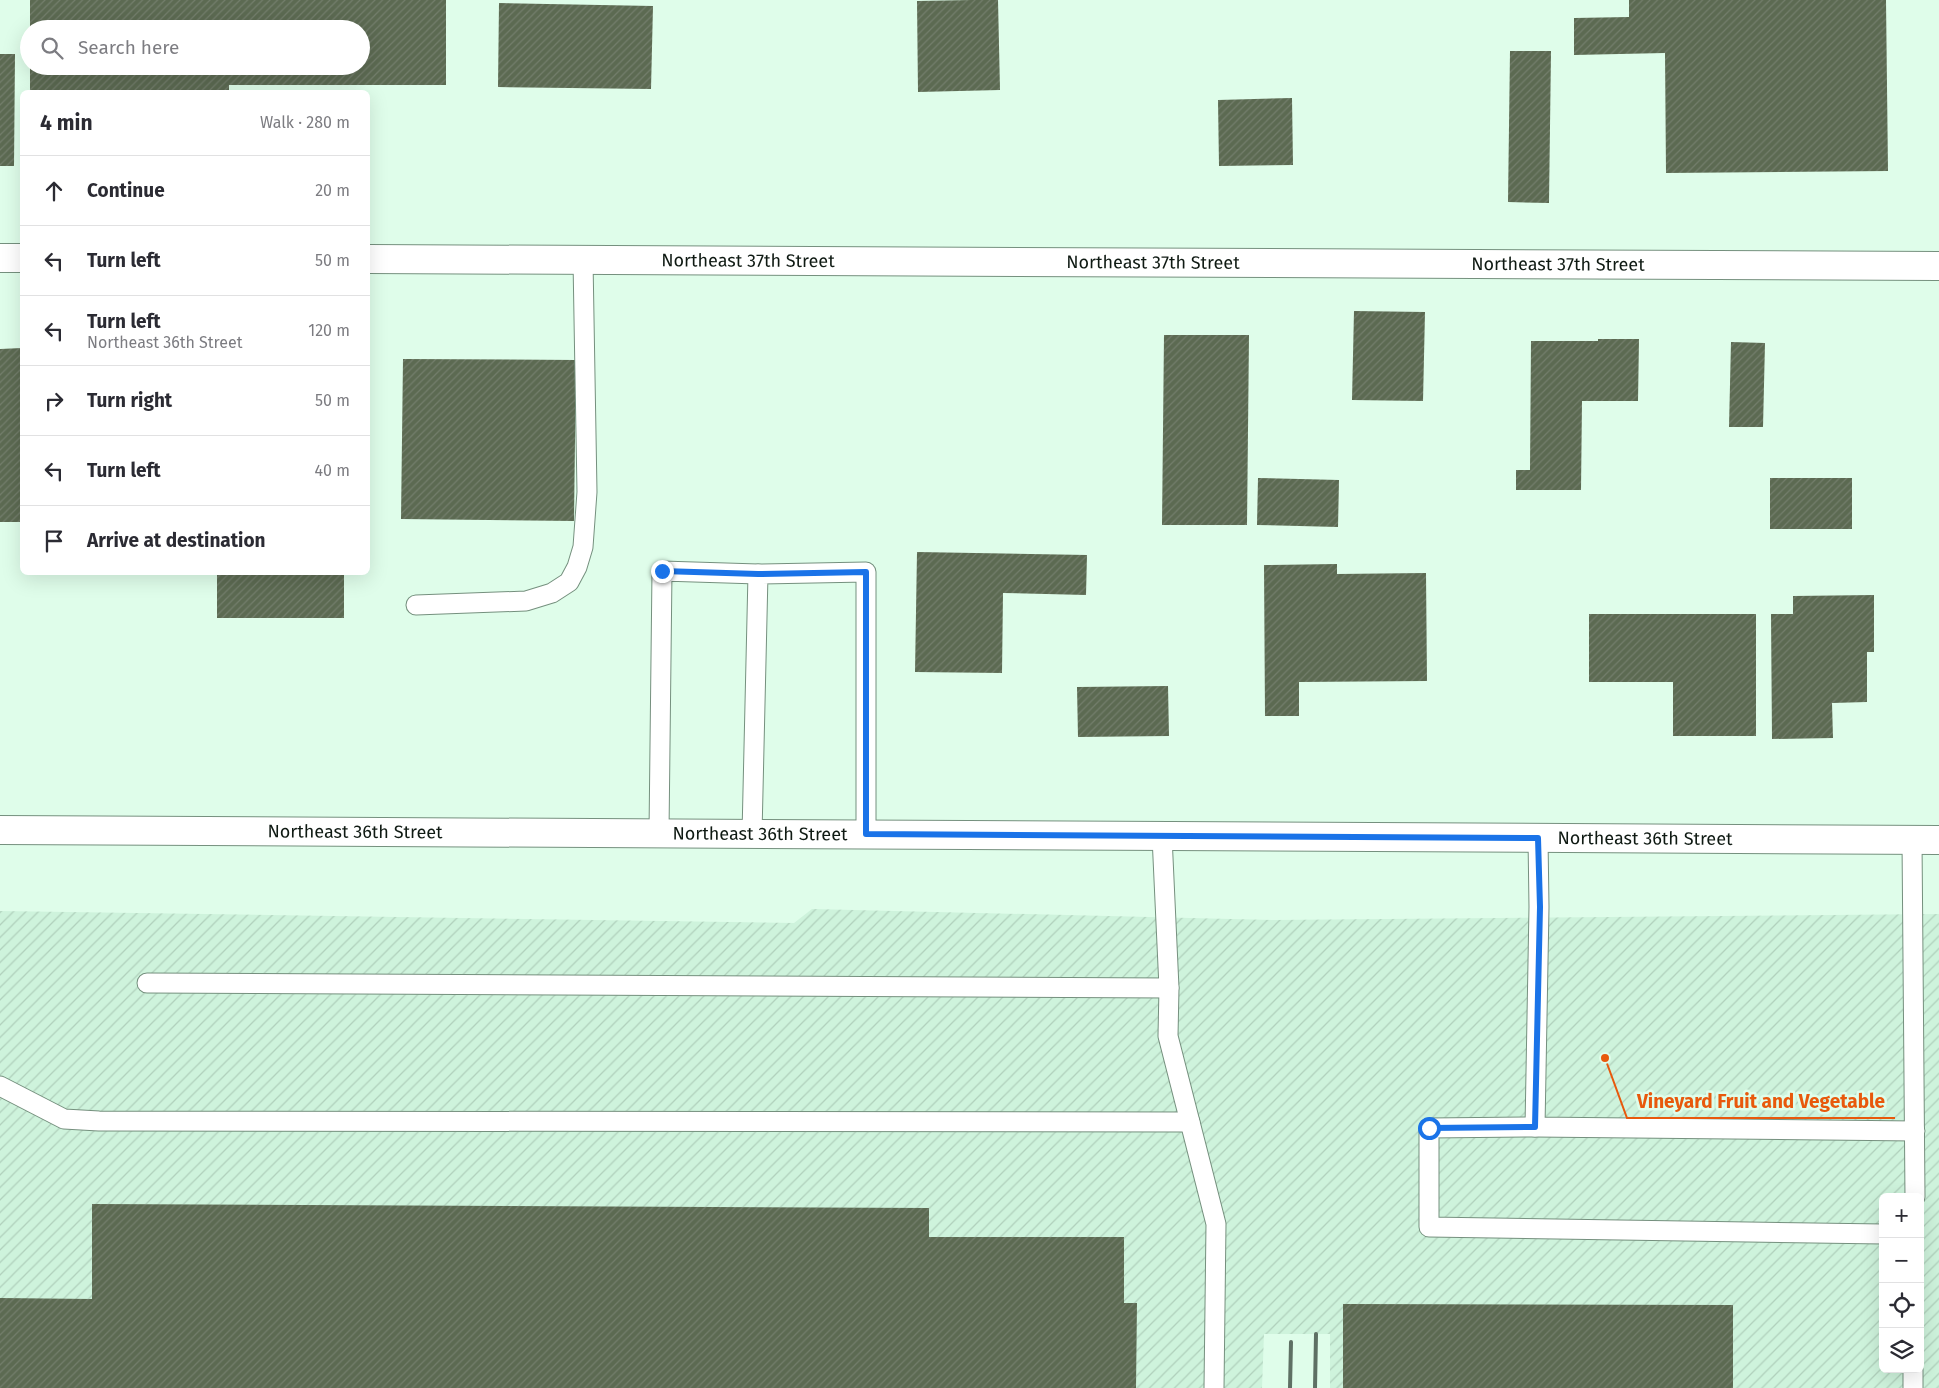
<!DOCTYPE html>
<html lang="en">
<head>
<meta charset="utf-8">
<style>
	body { margin:0; font-family:"Fira Sans",sans-serif; background:#f7f7f7; color:#2b2b33 }
	.controls { position:absolute; right:15px; bottom:15px; display:grid; overflow:hidden; border-radius:8px; box-shadow:0 5px 20px #0002 }
	.controls button { width:45px; height:45px; display:grid; place-items:center; padding:0; border:0; border-bottom:1px solid #e1e1e2; background:#fff; color:#2b2b33; font:25px sans-serif }
	.stop { position:absolute; width:15px; height:15px; margin:-11px; border:4px solid #1a73e8; border-radius:50%; background:#fff }
	.stop.end { background:#1a73e8; border-color:#fff; box-shadow:0 1px 5px #0008 }
	.list { margin:0; padding:0; list-style:none }
	h2 { display:flex; justify-content:space-between; align-items:center; height:65px; margin:0; padding:0 20px; font-size:21px }
	h2 small { font-size:16px; font-weight:400; color:#7c7c81 }
	.list li { display:grid; grid-template-columns:32px 1fr auto; gap:15px; align-items:center; box-sizing:border-box; height:70px; padding:0 20px; border-top:1px solid #e1e1e2 }
	.list b { display:block; font-size:19px; white-space:nowrap }
	.list p { margin:0; font-size:16px; white-space:nowrap; color:#7c7c81 }
	.list em { font-size:16px; font-style:normal; color:#7c7c81 }
	.icon { flex:none; width:28px; height:28px; fill:none; stroke:currentColor; stroke-width:2; stroke-linecap:round; stroke-linejoin:round }
	.map { position:relative; flex:none; width:1939px; height:1388px; overflow:hidden }
	.search { position:absolute; background:#fff; box-shadow:0 5px 20px #0002; left:20px; top:20px; width:350px; height:55px; display:flex; align-items:center; gap:12px; box-sizing:border-box; padding:0 18px; border-radius:28px; color:#7c7c81; font-size:19px }
	.panel { position:absolute; background:#fff; box-shadow:0 5px 20px #0002; left:20px; top:90px; width:350px; height:485px; border-radius:8px }
	.map>svg:first-child { display:block }
	.industrial { fill:url(#industrial-furrows); fill-rule:evenodd }
	.building { fill:url(#building-hatch) }
	.lines { fill:none; stroke-linecap:round; stroke-linejoin:round }
	.service-casing { stroke:#75907e; stroke-width:21 }
	.minor-casing { stroke:#75907e; stroke-width:30 }
	.secondary-casing { stroke:#75907e; stroke-width:30 }
	.service { stroke:#fff; stroke-width:19 }
	.minor { stroke:#fff; stroke-width:28 }
	.secondary { stroke:#fff; stroke-width:28 }
	.rail { stroke:#5e7064; stroke-width:4 }
	.route { stroke:#1a73e8; stroke-width:6 }
	.labels { text-anchor:middle; dominant-baseline:central; stroke-width:5; stroke-linejoin:round; paint-order:stroke }
	.street-label { font-size:18px; fill:#0f1a13; stroke:#dffdea }
	.leader { fill:none; stroke:#e8590c; stroke-width:2 }
	.callout-dot { fill:#e8590c; stroke:#dffdea; stroke-width:2 }
	.callout-label { font-size:19px; text-anchor:middle; font-weight:bold; fill:#e8590c; stroke:#dffdea; stroke-width:5; stroke-linejoin:round; paint-order:stroke }
</style>
</head>
<body>
<div class="map">
<svg width="1939" height="1388" viewBox="0 0 1939 1388">
	<defs>
		<pattern id="industrial-furrows" width="10" height="10" patternUnits="userSpaceOnUse" patternTransform="scale(1.25)"><rect width="10" height="10" fill="#cef3dc"/><path d="M-1 1l2-2M0 10L10 0M9 11l2-2" fill="none" stroke="#b0d0bc"/></pattern>
		<pattern id="building-hatch" width="6" height="6" patternUnits="userSpaceOnUse" patternTransform="scale(1.25)"><rect width="6" height="6" fill="#5c6a52"/><path d="M-1 1l2-2M0 6l6-6M5 7l2-2" fill="none" stroke="#737e6c"/></pattern>
	</defs>
	<rect width="100%" height="100%" fill="#dffdea"/>
	<path class="industrial" d="M812,909L1274,920L1939,914V1388H1330V1334H1264L1262,1388H0V911L794,923ZM1883,1197H1920V1369H1883Z"/>
	<g class="building">
		<polygon points="30,0 446,0 446,85 229,85 229,92 30,92 30,66 361,66 361,29 30,29"/>
		<polygon points="971,0 998,0 1000,90 918,92 917,1"/>
		<polygon points="1629,0 1886,0 1888,171 1666,173 1665,53 1574,55 1574,18 1629,17"/>
		<polygon points="499,3 653,6 651,89 498,87"/>
		<polygon points="1510,51 1551,51 1549,203 1508,202"/>
		<polygon points="0,54 15,54 14,166 0,166"/>
		<polygon points="1292,98 1293,165 1219,166 1218,100"/>
		<polygon points="1354,311 1425,312 1423,401 1352,400"/>
		<polygon points="1164,335 1249,335 1247,525 1162,525"/>
		<polygon points="1598,339 1639,339 1638,401 1582,401 1581,490 1516,490 1516,470 1530,470 1531,341 1598,341"/>
		<polygon points="1731,342 1765,343 1763,427 1729,427"/>
		<polygon points="22,348 22,522 0,522 0,349"/>
		<polygon points="403,359 576,360 574,521 401,519"/>
		<polygon points="1258,478 1339,480 1338,527 1257,525"/>
		<rect x="1770" y="478" width="82" height="51"/>
		<polygon points="917,552 1087,555 1086,595 1003,593 1002,673 915,672"/>
		<polygon points="1337,564 1337,574 1426,573 1427,681 1299,682 1299,716 1265,716 1264,565"/>
		<rect x="217" y="572" width="127" height="46"/>
		<polygon points="1874,595 1874,652 1867,652 1867,702 1832,703 1833,738 1772,739 1771,614 1793,614 1793,596"/>
		<polygon points="1589,614 1756,614 1756,736 1673,736 1673,682 1589,682"/>
		<polygon points="1168,686 1169,736 1078,737 1077,687"/>
		<polygon points="92,1204 929,1208 929,1237 1124,1237 1124,1303 1137,1303 1136,1388 0,1388 0,1298 92,1299"/>
		<polygon points="1343,1304 1733,1305 1733,1388 1343,1388"/>
	</g>
	<g class="lines">
		<g class="service-casing">
			<g id="service">
				<polyline points="416,605 526,601 552,593 569,582 577,567 583,547 587,492 583,260"/>
				<polyline points="659,833 662,571 758,574"/>
				<polyline points="752,834 758,574 866,572 866,834"/>
				<polyline points="1538,838 1539,907 1535,1127 1915,1131"/>
				<polyline points="1912,840 1915,1197"/>
				<polyline points="147,983 1169,988 1162,836"/>
				<polyline points="1169,988 1168,1036 1216,1224 1214,1388"/>
				<polyline points="0,1086 64,1119 99,1121 1190,1122"/>
				<polyline points="1535,1127 1429,1128 1429,1227 1883,1234"/>
				<polyline points="1913,1388 1913,1369"/>
			</g>
		</g>
		<g class="minor-casing">
			<g id="minor">
				<polyline points="0,258 22,258"/>
				<path id="s1" d="M368,259L1939,266"/>
			</g>
		</g>
		<g class="secondary-casing">
			<g id="secondary">
				<path id="s2" d="M0,830L1939,840"/>
			</g>
		</g>
		<use href="#service" class="service"/>
		<use href="#minor" class="minor"/>
		<use href="#secondary" class="secondary"/>
		<g class="rail">
			<polyline points="1290,1388 1291,1342"/>
			<polyline points="1315,1388 1316,1334"/>
		</g>
	</g>
	<g class="lines">
		<polyline class="route" points="662,571 758,574 866,572 866,834 1538,838 1540,907 1535,1127 1429,1128"/>
	</g>
	<g class="labels">
		<g class="street-label">
			<text stroke="none"><textPath href="#s1" startOffset="380">Northeast 37th Street</textPath></text>
			<text stroke="none"><textPath href="#s1" startOffset="785">Northeast 37th Street</textPath></text>
			<text stroke="none"><textPath href="#s1" startOffset="1190">Northeast 37th Street</textPath></text>
			<text stroke="none"><textPath href="#s2" startOffset="355">Northeast 36th Street</textPath></text>
			<text stroke="none"><textPath href="#s2" startOffset="760">Northeast 36th Street</textPath></text>
			<text stroke="none"><textPath href="#s2" startOffset="1645">Northeast 36th Street</textPath></text>
		</g>
	</g>
	<path class="leader" d="M1605 1058L1627 1118H1895"/>
	<circle class="callout-dot" cx="1605" cy="1058" r="5"/>
	<g class="callout-label">
		<text x="1761" y="1108">Vineyard Fruit and Vegetable</text>
	</g>
</svg>
<div class="controls">
<button>+</button>
<button>−</button>
<button><svg class="icon" aria-label="locate" viewBox="0 0 24 24"><circle cx="12" cy="12" r="6"/><path d="M12 2v4M12 18v4M2 12h4M18 12h4"/></svg></button>
<button><svg class="icon" aria-label="layers" viewBox="0 0 24 24"><path d="M12 4l9 5-9 5-9-5zM3 14l9 5 9-5"/></svg></button>
</div>
<div class="stop" style="left:1429px;top:1128px"></div>
<div class="stop end" style="left:662px;top:571px"></div>
<div class="search"><svg class="icon" aria-label="search" viewBox="0 0 24 24"><circle cx="10" cy="10" r="6"/><path d="M15 15l6 6"/></svg>Search here</div>
<section class="panel">
<h2>4 min<small>Walk · 280 m</small></h2>
<ul class="list">
<li><svg class="icon" aria-label="ahead" viewBox="0 0 24 24"><path d="M12 20V5M6 11l6-6 6 6"/></svg><div><b>Continue</b></div><em>20 m</em></li>
<li><svg class="icon" aria-label="left" viewBox="0 0 24 24"><path d="M17 20v-9H6M10 6l-5 5 5 5"/></svg><div><b>Turn left</b></div><em>50 m</em></li>
<li><svg class="icon" aria-label="left" viewBox="0 0 24 24"><path d="M17 20v-9H6M10 6l-5 5 5 5"/></svg><div><b>Turn left</b><p>Northeast 36th Street</p></div><em>120 m</em></li>
<li><svg class="icon" aria-label="right" viewBox="0 0 24 24"><path d="M7 20v-9h11M14 6l5 5-5 5"/></svg><div><b>Turn right</b></div><em>50 m</em></li>
<li><svg class="icon" aria-label="left" viewBox="0 0 24 24"><path d="M17 20v-9H6M10 6l-5 5 5 5"/></svg><div><b>Turn left</b></div><em>40 m</em></li>
<li><svg class="icon" aria-label="arrive" viewBox="0 0 24 24"><path d="M6 21V4h12l-3 4 3 4H6"/></svg><div><b>Arrive at destination</b></div></li>
</ul>
</section>
</div>
</body>
</html>
